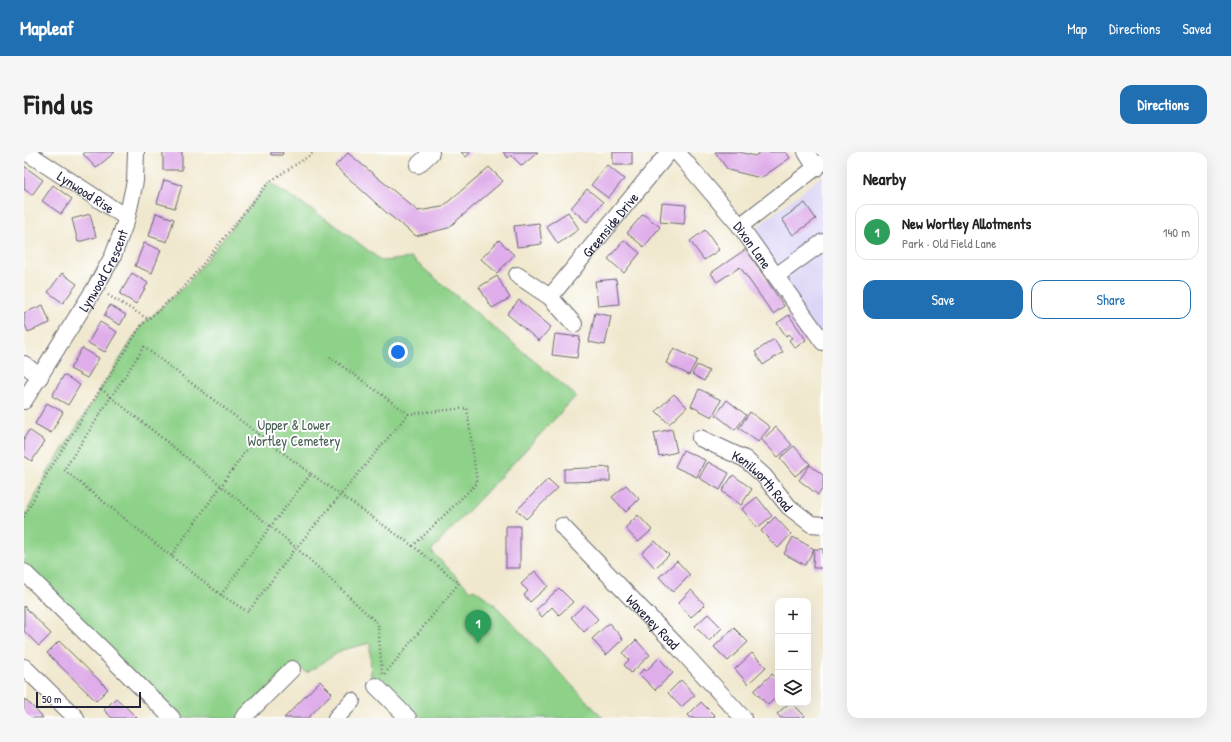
<!DOCTYPE html>
<html lang="en">
<head>
<meta charset="utf-8">
<style>
	body { margin:0; font-family:"Patrick Hand",sans-serif; background:#f6f6f6; color:#222 }
	.controls { position:absolute; right:12px; bottom:12px; display:grid; overflow:hidden; border-radius:8px; box-shadow:0 4px 16px #0002 }
	.controls button { width:36px; height:36px; display:grid; place-items:center; padding:0; border:0; border-bottom:1px solid #e0e0e0; background:#fff; color:#222; font:20px sans-serif }
	.scale { position:absolute; left:12px; bottom:10px; width:105px; box-sizing:border-box; padding-left:4px; border:2px solid #22223b; border-top:0; font-size:11px; line-height:14px; white-space:nowrap; color:#22223b; -webkit-text-stroke:3px #fff; paint-order:stroke }
	.you { position:absolute; left:374px; top:200px; width:14px; height:14px; margin:-10px; border:3px solid #fff; border-radius:50%; background:#1a73e8; box-shadow:0 0 0 6px #1a73e833 }
	.badge { display:grid; place-items:center; width:26px; height:26px; border-radius:50%; background:#1f6fb2; color:#fff; font-size:13px; font-weight:700 }
	.pin { position:absolute; translate:-50% -33px; filter:drop-shadow(0 1px 2px #0008) }
	.pin::after { content:''; position:absolute; top:21px; width:14px; height:12px; background:inherit; clip-path:polygon(0 0,100% 0,50% 100%) }
	.list { margin:0; padding:0; list-style:none }
	h2 { display:flex; justify-content:space-between; align-items:center; height:52px; margin:0; padding:0 16px; font-size:17px }
	h2 small { font-size:13px; font-weight:400; color:#767676 }
	.list li { display:grid; grid-template-columns:26px 1fr auto; gap:12px; align-items:center; box-sizing:border-box; height:56px; margin:0 8px 8px; padding:0 8px; border:1px solid #e0e0e0; border-radius:12px }
	.list b { display:block; font-size:15px; white-space:nowrap }
	.list p { margin:0; font-size:13px; white-space:nowrap; color:#767676 }
	.list em { font-size:13px; font-style:normal; color:#767676 }
	.actions { display:flex; gap:8px; padding:12px 16px }
	.actions a { flex:1; padding:9px 0; border:1px solid #1f6fb2; border-radius:12px; text-align:center; font-size:14px; color:#1f6fb2 }
	.actions .main { background:#1f6fb2; color:#fff }
	.icon { flex:none; width:22px; height:22px; fill:none; stroke:currentColor; stroke-width:2; stroke-linecap:round; stroke-linejoin:round }
	.map { position:relative; flex:none; width:799px; height:566px; overflow:hidden; border-radius:12px }
	header { display:flex; align-items:center; gap:24px; box-sizing:border-box; height:56px; padding:0 20px; background:#1f6fb2; color:#fff }
	header strong { font-size:19px }
	nav { display:flex; gap:22px; margin-inline-start:auto; font-size:14px }
	.intro { display:flex; align-items:center; justify-content:space-between; box-sizing:border-box; height:96px; padding:0 24px }
	h1 { margin:0; font-size:28px }
	.button { padding:10px 18px; border-radius:12px; background:#1f6fb2; color:#fff; font-size:14px; font-weight:700 }
	main { display:flex; gap:24px; padding:0 24px }
	aside { flex:1; background:#fff; border-radius:12px; box-shadow:0 4px 16px #0002 }
	.map>svg:first-child { display:block }
	.built { fill:#ddd5f6 }
	.green { fill:#8ed189; stroke:#587a62 }
	.building { fill:#dfaeea }
	.lines { fill:none; stroke-linecap:round; stroke-linejoin:round }
	.minor-casing { stroke:#6a676e; stroke-width:18 }
	.path { stroke:#6a676e; stroke-width:2.5; stroke-dasharray:1 3; stroke-linecap:butt }
	.minor { stroke:#fff; stroke-width:16 }
	.labels { text-anchor:middle; dominant-baseline:central; stroke-width:4; stroke-linejoin:round; paint-order:stroke }
	.street-label { font-size:14px; fill:#22223b; stroke:#fff }
	.park-label { font-size:14px; fill:#485f56; stroke:#fff }
</style>
</head>
<body>
<header>
<strong>Mapleaf</strong>
<nav><a>Map</a><a>Directions</a><a>Saved</a></nav>
</header>
<div class="intro"><h1>Find us</h1><a class="button">Directions</a></div>
<main>
<div class="map">
<svg width="799" height="566" viewBox="0 0 799 566">
	<rect width="100%" height="100%" fill="#fff"/>
	<filter id="ink" filterUnits="userSpaceOnUse"><feTurbulence type="fractalNoise" baseFrequency=".025" numOctaves="2"/><feDisplacementMap in="SourceGraphic" scale="8" xChannelSelector="R" yChannelSelector="G"/><feConvolveMatrix kernelMatrix="1 2 1 2 8 2 1 2 1" color-interpolation-filters="sRGB"/></filter>
	<filter id="wash" filterUnits="userSpaceOnUse"><feTurbulence type="fractalNoise" baseFrequency=".012" numOctaves="4" result="noise"/><feDisplacementMap in="SourceGraphic" scale="16" xChannelSelector="R" yChannelSelector="G"/><feGaussianBlur stdDeviation="0.9" result="paint"/><feColorMatrix in="noise" values="0 0 0 0 0 0 0 0 0 0 0 0 0 0 0 0 0 1.4 0 .05"/><feComposite in="paint" operator="in"/></filter>
	<g filter="url(#wash)">
		<rect width="100%" height="100%" fill="#f0e8ce"/>
		<polygon class="built" points="799,23 799,190 723,83"/>
		<polygon class="green" points="245,30 311,73 358,109 387,106 552,244 407,399 447,439 450,437 468,450 579,566 397,566 363,533 347,531 346,491 318,498 283,521 270,511 215,566 151,566 0,415 0,365 24,320 117,174 162,133"/>
		<g id="blocks">
			<g class="building">
				<polygon points="62,0 91,0 72,16 59,2"/>
				<rect x="139" y="0" width="19" height="18"/>
				<polygon points="247,0 259,0 258,3 247,3"/>
				<polygon points="437,0 447,0 442,5"/>
				<polygon points="479,0 514,0 498,14 487,3 484,6"/>
				<rect x="589" y="0" width="19" height="13"/>
				<polygon points="691,0 716,0 731,4 737,0 762,0 766,6 737,26 704,18"/>
				<polygon points="324,1 394,59 418,55 465,15 479,29 424,76 392,84 364,62 311,14"/>
				<polygon points="583,13 600,27 584,46 567,33"/>
				<polygon points="0,14 19,28 8,43 0,37"/>
				<polygon points="140,28 158,33 151,56 133,51"/>
				<polygon points="29,33 48,47 37,62 18,49"/>
				<polygon points="563,37 579,50 563,70 547,56"/>
				<polygon points="638,51 662,53 660,72 636,70"/>
				<polygon points="781,51 792,67 769,83 758,67"/>
				<polygon points="544,60 555,77 534,92 522,74"/>
				<polygon points="132,61 150,67 143,90 125,84"/>
				<polygon points="66,62 72,85 54,90 48,67"/>
				<polygon points="619,62 636,75 620,95 603,81"/>
				<polygon points="515,71 518,92 493,95 490,74"/>
				<polygon points="681,78 695,98 680,108 666,89"/>
				<polygon points="475,88 490,103 473,121 457,107"/>
				<polygon points="600,88 616,101 600,121 584,107"/>
				<polygon points="120,91 137,98 128,121 111,114"/>
				<polygon points="722,97 760,154 749,162 716,115 693,130 687,121"/>
				<polygon points="38,121 53,132 39,151 24,140"/>
				<polygon points="108,121 124,131 112,152 96,142"/>
				<polygon points="473,124 486,146 468,156 455,135"/>
				<polygon points="592,127 595,152 574,154 571,129"/>
				<polygon points="495,148 527,175 515,189 483,162"/>
				<polygon points="19,153 26,171 4,180 0,170 0,161"/>
				<polygon points="86,153 102,163 96,173 80,164"/>
				<polygon points="571,161 587,164 581,193 565,190"/>
				<polygon points="765,163 782,188 771,196 765,188 768,186 765,182 762,184 753,171"/>
				<polygon points="76,170 93,180 81,200 64,191"/>
				<polygon points="531,182 556,185 553,206 528,203"/>
				<polygon points="750,187 759,200 739,213 731,200"/>
				<polygon points="58,196 75,206 63,226 46,217"/>
				<polygon points="650,196 673,208 665,223 642,211"/>
				<polygon points="673,213 685,219 680,229 668,222"/>
				<polygon points="40,223 56,233 44,253 28,244"/>
				<polygon points="675,237 697,248 688,265 667,254"/>
				<polygon points="650,242 663,255 645,272 632,259"/>
				<polygon points="703,248 722,263 711,278 692,263"/>
				<polygon points="23,251 39,260 27,281 11,272"/>
				<polygon points="726,260 746,275 734,290 715,276"/>
				<polygon points="752,275 768,293 754,305 738,288"/>
				<polygon points="648,277 653,300 635,304 630,281"/>
				<polygon points="5,278 21,289 8,309 0,304 0,286"/>
				<polygon points="770,294 786,312 771,324 756,306"/>
				<polygon points="659,298 681,308 673,325 651,315"/>
				<polygon points="684,310 705,321 696,338 675,326"/>
				<polygon points="786,313 799,323 799,336 794,343 775,328"/>
				<polygon points="586,315 586,329 540,330 540,317"/>
				<polygon points="709,323 728,337 717,353 698,339"/>
				<polygon points="524,327 534,336 502,367 493,358"/>
				<polygon points="602,333 615,347 602,360 588,345"/>
				<polygon points="733,345 748,364 733,376 718,357"/>
				<polygon points="614,363 628,378 614,390 601,376"/>
				<polygon points="751,365 767,382 754,396 737,379"/>
				<rect x="482" y="374" width="14" height="42"/>
				<polygon points="769,385 790,397 781,413 760,402"/>
				<polygon points="631,389 645,403 631,416 618,401"/>
				<polygon points="790,397 799,397 799,416 789,416"/>
				<polygon points="653,409 666,423 649,440 635,425"/>
				<polygon points="511,419 524,434 506,450 500,443 504,439 497,432"/>
				<polygon points="535,436 549,450 535,463 528,455 518,465 512,458"/>
				<polygon points="667,438 681,453 667,465 654,451"/>
				<polygon points="560,453 574,467 560,480 547,465"/>
				<polygon points="0,454 27,482 15,494 0,479"/>
				<polygon points="684,462 698,476 685,489 671,474"/>
				<polygon points="585,471 599,487 582,503 568,487"/>
				<polygon points="710,476 724,490 704,509 690,495"/>
				<polygon points="612,488 626,503 607,521 600,513 605,508 599,501"/>
				<polygon points="35,489 84,537 72,549 23,501"/>
				<polygon points="728,501 742,515 724,532 711,517"/>
				<polygon points="635,506 649,521 631,538 615,522 620,517 622,519"/>
				<polygon points="748,522 754,528 754,530 751,533 754,537 754,544 744,553 730,539"/>
				<polygon points="657,528 671,543 657,555 644,541"/>
				<polygon points="296,529 308,541 284,566 260,566"/>
				<polygon points="92,546 105,558 113,566 88,566 80,558"/>
				<polygon points="0,547 7,553 19,566 0,566"/>
				<polygon points="677,550 691,564 689,566 667,566 664,563"/>
				<polygon points="765,551 768,551 781,564 778,566 757,566 753,562"/>
			</g>
		</g>
	</g>
	<g filter="url(#ink)">
		<use href="#blocks" fill-opacity="0" stroke="#6a676e" stroke-width="1"/>
		<g class="lines">
			<g class="minor-casing">
				<g id="minor">
					<path id="s1" d="M2,0L103,66"/>
					<path id="s2" d="M653,0L716,74L799,190"/>
					<polyline points="782,0 792,16"/>
					<polyline points="394,13 407,1 406,0"/>
					<polyline points="716,74 799,10"/>
					<polyline points="493,123 526,145 550,172"/>
					<polyline points="752,124 799,90"/>
					<path id="s3" d="M526,145L645,0"/>
					<polyline points="0,212 16,225"/>
					<path id="s4" d="M0,249L71,136L89,104L103,66L111,29L112,0"/>
					<path id="s5" d="M676,286L721,307L740,324L765,355L787,372L799,373"/>
					<path id="s6" d="M538,374L655,496L719,566"/>
					<polyline points="0,420 148,566"/>
					<polyline points="0,515 52,566"/>
					<polyline points="352,534 384,566"/>
					<polyline points="219,566 268,517"/>
					<polyline points="312,566 328,549"/>
				</g>
			</g>
			<g class="path">
				<polyline points="84,143 124,167"/>
				<polyline points="306,205 384,262"/>
				<polyline points="77,237 87,245 40,318 147,404"/>
				<polyline points="234,282 147,404 197,443 224,460 272,396 384,262 443,256 453,331 389,394 435,431 360,523"/>
				<polyline points="287,322 389,394"/>
				<polyline points="0,365 24,320 117,174 162,133 245,30 291,0"/>
				<path d="M197,443L246,375L287,322L120,195L87,245C149,295 211,344 271,395C300,420 327,447 354,472L358,522"/>
			</g>
			<use href="#minor" class="minor"/>
		</g>
	</g>
	<g class="labels">
		<g class="street-label">
			<text stroke="none"><textPath href="#s1" startOffset="72">Lynwood Rise</textPath></text>
			<text stroke="none"><textPath href="#s3" startOffset="94">Greenside Drive</textPath></text>
			<text stroke="none"><textPath href="#s2" startOffset="120">Dixon Lane</textPath></text>
			<text stroke="none"><textPath href="#s4" startOffset="153">Lynwood Crescent</textPath></text>
			<text stroke="none"><textPath href="#s5" startOffset="77">Kenilworth Road</textPath></text>
			<text stroke="none"><textPath href="#s6" startOffset="132">Waveney Road</textPath></text>
		</g>
		<g class="park-label">
			<text x="270" y="272">Upper &amp; Lower<tspan x="270" dy="16">Wortley Cemetery</tspan></text>
		</g>
	</g>
</svg>
<div class="controls">
<button>+</button>
<button>−</button>
<button><svg class="icon" aria-label="layers" viewBox="0 0 24 24"><path d="M12 4l9 5-9 5-9-5zM3 14l9 5 9-5"/></svg></button>
</div>
<div class="scale">50 m</div>
<div class="you"></div>
<div class="pin badge" style="left:454px;top:491px;background:#2e9e5b">1</div>
</div>
<aside>
<h2>Nearby<small></small></h2>
<ul class="list">
<li><span class="badge" style="background:#2e9e5b">1</span><div><b>New Wortley Allotments</b><p>Park · Old Field Lane</p></div><em>140 m</em></li>
</ul>
<div class="actions"><a class="main">Save</a><a>Share</a></div>
</aside>
</main>
</body>
</html>
